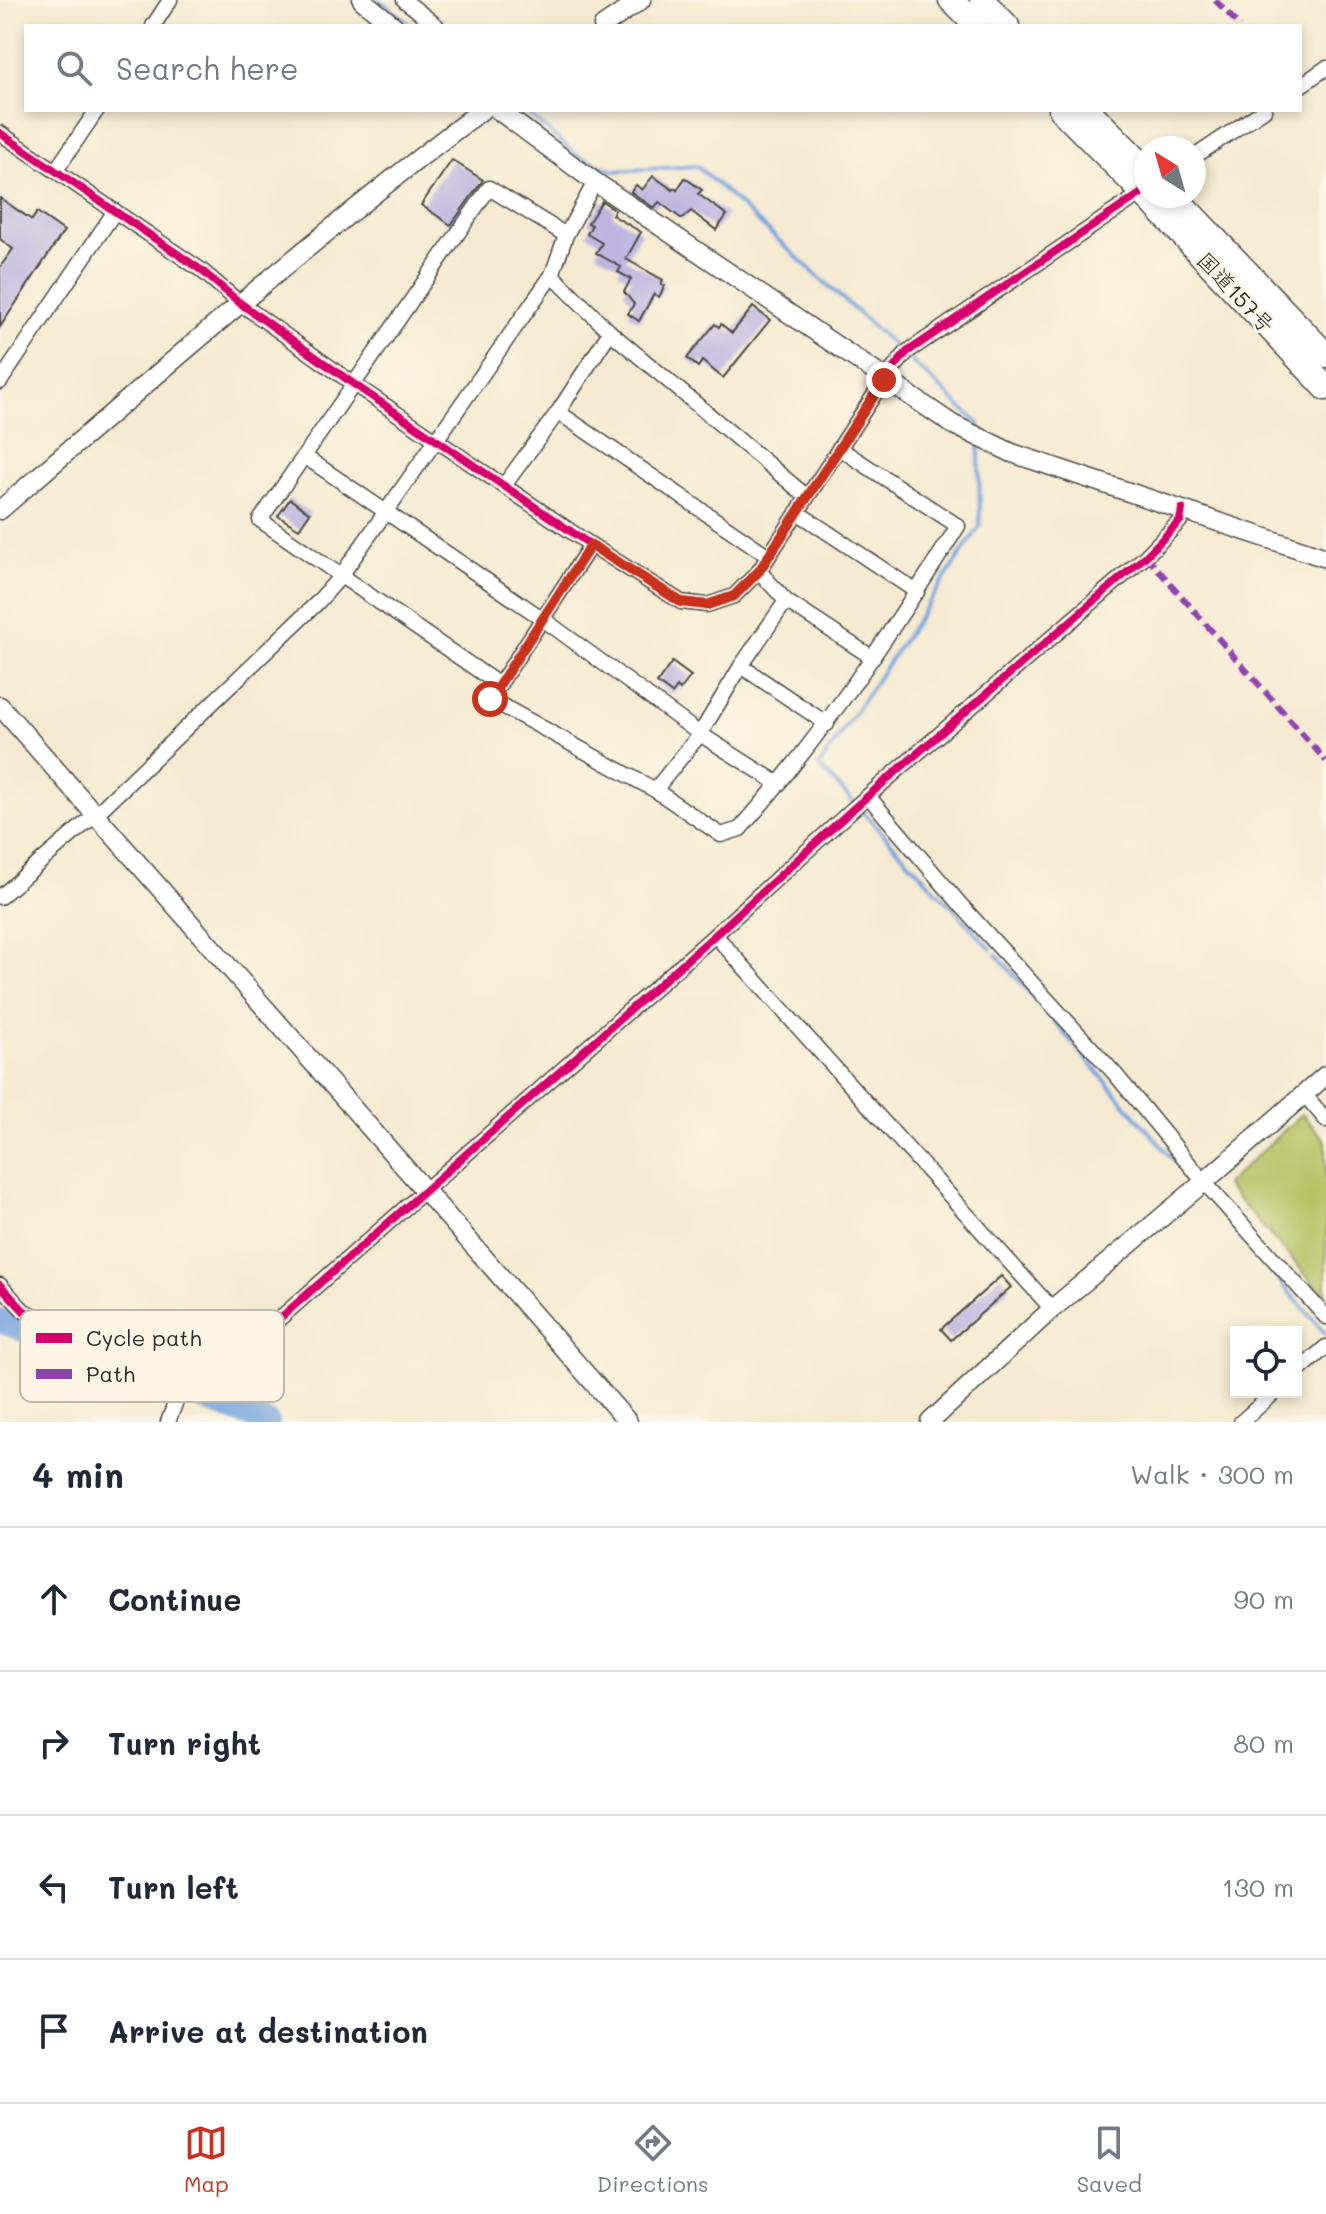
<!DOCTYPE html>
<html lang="en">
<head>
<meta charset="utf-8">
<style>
	body { margin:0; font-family:Mali,"Klee One",sans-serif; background:#f2f2f3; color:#1f2937 }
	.controls { position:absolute; right:24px; bottom:24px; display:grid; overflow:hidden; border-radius:0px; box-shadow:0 4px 12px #0003 }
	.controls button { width:72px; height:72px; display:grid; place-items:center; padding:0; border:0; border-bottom:2px solid #e0e1e3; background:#fff; color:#1f2937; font:40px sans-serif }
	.compass { position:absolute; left:1134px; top:136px; width:72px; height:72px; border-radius:50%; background:#fff; box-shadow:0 4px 12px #0003; rotate:323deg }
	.stop { position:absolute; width:24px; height:24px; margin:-18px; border:6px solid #c8321e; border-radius:50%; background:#fff }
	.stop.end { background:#c8321e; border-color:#fff; box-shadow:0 2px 8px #0008 }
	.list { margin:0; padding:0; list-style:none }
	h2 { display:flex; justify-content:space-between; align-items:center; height:104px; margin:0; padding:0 32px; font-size:34px }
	h2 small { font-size:26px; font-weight:400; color:#747a83 }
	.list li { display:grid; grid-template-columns:52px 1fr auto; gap:24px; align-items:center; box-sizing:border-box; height:144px; padding:0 32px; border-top:2px solid #e0e1e3 }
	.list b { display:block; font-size:30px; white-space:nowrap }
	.list em { font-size:26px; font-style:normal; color:#747a83 }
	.icon { flex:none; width:44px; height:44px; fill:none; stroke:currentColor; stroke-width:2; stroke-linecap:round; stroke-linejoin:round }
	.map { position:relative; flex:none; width:1326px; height:1422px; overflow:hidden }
	.search { position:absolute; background:#fff; box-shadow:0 4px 12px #0003; left:24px; right:24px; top:24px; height:88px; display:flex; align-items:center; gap:20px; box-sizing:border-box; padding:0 28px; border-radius:0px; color:#747a83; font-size:30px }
	.sheet { height:680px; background:#fff }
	nav { display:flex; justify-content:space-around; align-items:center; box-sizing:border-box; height:112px; border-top:2px solid #e0e1e3; background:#fff; font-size:22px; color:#747a83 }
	nav a { display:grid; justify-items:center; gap:4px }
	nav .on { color:#c8321e }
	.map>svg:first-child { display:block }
	.green { fill:#b5c365; stroke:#707748; stroke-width:2 }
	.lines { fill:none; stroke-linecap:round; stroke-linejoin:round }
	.stream { stroke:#75a4de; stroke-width:4 }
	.river { stroke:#75a4de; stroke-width:24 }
	.building { fill:#bdb5e0 }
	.minor-casing { stroke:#494844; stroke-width:17 }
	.tertiary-casing { stroke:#494844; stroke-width:21 }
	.trunk-casing { stroke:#494844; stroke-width:27 }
	.minor { stroke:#fff; stroke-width:14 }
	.tertiary { stroke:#fff; stroke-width:18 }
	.trunk { stroke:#fff; stroke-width:24 }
	.quiet { stroke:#8e44ad; stroke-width:6; stroke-dasharray:12 6; stroke-linecap:butt }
	.cycleway-casing { stroke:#fcf5e5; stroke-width:13 }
	.cycleway { stroke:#d6006c; stroke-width:8 }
	.route { stroke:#c8321e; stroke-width:10 }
	.labels { text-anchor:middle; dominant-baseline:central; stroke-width:6; stroke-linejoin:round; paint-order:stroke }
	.street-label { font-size:22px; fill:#2b2b2b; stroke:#fcf5e5 }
	.key { fill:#fcf5e5; stroke:#bdb8ad; stroke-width:2 }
	.key-label { font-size:22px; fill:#2b2b2b }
</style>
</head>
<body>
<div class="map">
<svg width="1326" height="1422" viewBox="0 0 1326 1422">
	<rect width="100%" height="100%" fill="#fcf5e5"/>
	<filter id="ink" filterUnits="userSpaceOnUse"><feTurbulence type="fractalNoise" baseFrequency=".0125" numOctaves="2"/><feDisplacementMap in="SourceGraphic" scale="16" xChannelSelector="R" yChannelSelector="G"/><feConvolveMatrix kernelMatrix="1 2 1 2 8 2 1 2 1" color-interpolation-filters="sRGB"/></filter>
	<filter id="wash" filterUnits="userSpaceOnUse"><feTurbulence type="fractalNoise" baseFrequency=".006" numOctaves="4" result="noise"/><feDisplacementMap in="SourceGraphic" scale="32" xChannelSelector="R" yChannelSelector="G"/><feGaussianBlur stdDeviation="1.8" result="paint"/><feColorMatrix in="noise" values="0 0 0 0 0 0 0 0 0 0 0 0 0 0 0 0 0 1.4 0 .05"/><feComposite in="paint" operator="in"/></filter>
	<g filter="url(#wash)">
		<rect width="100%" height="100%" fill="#f5ead1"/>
		<polygon class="green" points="1302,1114 1326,1141 1326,1297 1225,1185"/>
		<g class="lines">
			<g class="stream">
				<polyline points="380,0 413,26"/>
				<polyline points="527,113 578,156 614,171 697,166 902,353"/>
				<polyline points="908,358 979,424 979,430"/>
				<polyline points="854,803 819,766 980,526 979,445"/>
				<polyline points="860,809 991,949"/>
				<polyline points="997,955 1195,1185"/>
				<polyline points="1201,1192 1326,1334"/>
			</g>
			<g class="river">
				<polyline points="0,1321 175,1388"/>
				<polyline points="205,1400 267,1422"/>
			</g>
		</g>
		<g id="blocks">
			<g class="building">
				<polygon points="452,160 483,180 451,225 421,205"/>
				<polygon points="653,176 673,190 674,188 677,190 685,178 702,190 698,194 727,215 716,230 691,211 682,219 659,202 654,208 631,192 636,185 642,190"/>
				<polygon points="0,198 32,220 37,212 64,231 0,327 0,267 13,249 0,239"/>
				<polygon points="602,201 615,210 612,215 641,232 626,259 663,280 661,284 665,286 659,297 654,294 639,321 628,314 634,304 624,292 631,279 618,272 621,267 596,253 602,243 587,234 592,225 588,223"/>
				<polygon points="753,307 770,320 723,378 702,361 698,367 687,358 715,324 719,327 721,324 732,333"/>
				<polygon points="290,499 310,513 299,529 278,516"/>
				<polygon points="672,662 691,676 680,690 677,687 672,694 657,683"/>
				<polygon points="1001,1276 1011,1287 951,1340 941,1329"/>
			</g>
		</g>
	</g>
	<g filter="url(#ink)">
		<use href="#blocks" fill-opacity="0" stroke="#494844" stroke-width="2"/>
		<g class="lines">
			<g class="minor-casing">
				<g id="minor">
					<polyline points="404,0 437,26"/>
					<polyline points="153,26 170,0"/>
					<polyline points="1300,86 1326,68"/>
					<polyline points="0,133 201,270 240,303 355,385 591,545 681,602 707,605 734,596 759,571 884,380 907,352 1146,190"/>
					<polyline points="1194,157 1264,110"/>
					<polyline points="56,170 97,110"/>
					<polyline points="552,275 610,332 806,496"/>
					<polyline points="0,382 115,211"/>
					<polyline points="558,412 767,555"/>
					<polyline points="304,456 543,619 700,734 779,784"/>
					<polyline points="505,484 558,412 610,332"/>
					<polyline points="797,512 917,592"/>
					<path d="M591,545L490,699L655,790L721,835L740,829C823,735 891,633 958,526L839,448"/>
					<polyline points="759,571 786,601 873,658"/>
					<polyline points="741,666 827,724"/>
					<polyline points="498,684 260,520 489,188 566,235"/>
					<polyline points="655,790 700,734 741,666 786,601"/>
					<polyline points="868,796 960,904 1116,1075 1204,1182 1326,1317"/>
					<polyline points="0,897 96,814 317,603 340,577 552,275 566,235 595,182"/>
					<polyline points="715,935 1052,1309"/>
					<polyline points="1304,1094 1326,1120"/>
					<polyline points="0,1285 24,1311 203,1386 715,935 854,808 1146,556 1180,521 1182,509"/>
					<polyline points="1296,1373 1326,1347"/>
					<polyline points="168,1422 184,1380"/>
					<polyline points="1241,1422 1275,1392"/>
				</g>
			</g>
			<g class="tertiary-casing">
				<g id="tertiary">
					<polyline points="362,0 394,26"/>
					<polyline points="603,26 641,0"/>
					<polyline points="498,110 595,182 952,424 1012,453 1326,558"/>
					<path d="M0,510C158,373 315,236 482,110"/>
					<polyline points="0,706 628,1422"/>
					<polyline points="930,1422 1052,1309 1204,1182 1326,1075"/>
				</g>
			</g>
			<g class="trunk-casing">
				<g id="trunk">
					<polyline points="951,0 977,26"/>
					<polyline points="982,0 1007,26"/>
					<polyline points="1061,110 1146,196"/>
					<polyline points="1088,110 1146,169"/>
					<polyline points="1146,196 1326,388"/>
					<polyline points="1174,196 1326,355"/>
				</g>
			</g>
			<use href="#minor" class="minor"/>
			<use href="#tertiary" class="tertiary"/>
			<use href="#trunk" class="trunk"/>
			<g class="quiet">
				<polyline points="1215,0 1240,26"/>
				<polyline points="1146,556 1326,761"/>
			</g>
			<g class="cycleway-casing">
				<g id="cycleway">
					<polyline points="0,133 201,270 240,303 355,385 591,545 681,602 707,605 734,596 759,571 884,380 907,352 1146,190"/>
					<polyline points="0,1285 24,1311 203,1386 715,935 854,808 1146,556 1180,521 1182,509"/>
				</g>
			</g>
			<use href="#cycleway" class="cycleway"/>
		</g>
	</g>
	<g class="lines" filter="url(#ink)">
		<polyline class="route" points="490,699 591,545 681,602 707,605 734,596 759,571 884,380"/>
	</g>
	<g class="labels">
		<g class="street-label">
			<text transform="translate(1236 292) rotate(47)">国道157号</text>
		</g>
	</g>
	<rect x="20" y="1310" width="264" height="92" rx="12" class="key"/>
	<rect x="36" y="1333" width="36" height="10" fill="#d6006c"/>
	<rect x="36" y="1369" width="36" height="10" fill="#8e44ad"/>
	<g class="key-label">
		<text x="86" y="1346">Cycle path</text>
		<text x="86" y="1382">Path</text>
	</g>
</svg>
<div class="controls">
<button><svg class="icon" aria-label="locate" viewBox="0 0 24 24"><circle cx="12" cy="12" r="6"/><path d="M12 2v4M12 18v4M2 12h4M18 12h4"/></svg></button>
</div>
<svg class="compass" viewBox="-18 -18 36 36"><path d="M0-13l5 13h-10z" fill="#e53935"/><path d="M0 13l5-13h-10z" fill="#747a83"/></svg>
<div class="stop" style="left:490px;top:699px"></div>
<div class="stop end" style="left:884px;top:380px"></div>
<div class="search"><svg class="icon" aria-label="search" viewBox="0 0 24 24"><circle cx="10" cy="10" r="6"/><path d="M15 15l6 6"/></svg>Search here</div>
</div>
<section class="sheet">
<h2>4 min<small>Walk · 300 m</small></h2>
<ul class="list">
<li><svg class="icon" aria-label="ahead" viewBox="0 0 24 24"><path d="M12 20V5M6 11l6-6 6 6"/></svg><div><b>Continue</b></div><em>90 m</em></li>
<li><svg class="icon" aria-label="right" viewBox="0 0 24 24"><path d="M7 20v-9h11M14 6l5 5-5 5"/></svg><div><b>Turn right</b></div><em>80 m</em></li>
<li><svg class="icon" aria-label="left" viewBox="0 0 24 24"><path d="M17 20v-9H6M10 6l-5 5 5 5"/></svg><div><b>Turn left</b></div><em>130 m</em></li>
<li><svg class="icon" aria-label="arrive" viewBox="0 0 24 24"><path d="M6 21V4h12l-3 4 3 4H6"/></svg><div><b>Arrive at destination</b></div></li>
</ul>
</section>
<nav>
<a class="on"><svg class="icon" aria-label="map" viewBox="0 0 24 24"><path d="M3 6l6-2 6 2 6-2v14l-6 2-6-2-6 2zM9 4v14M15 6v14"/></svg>Map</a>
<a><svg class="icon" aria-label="directions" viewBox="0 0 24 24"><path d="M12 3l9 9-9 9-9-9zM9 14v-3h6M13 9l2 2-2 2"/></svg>Directions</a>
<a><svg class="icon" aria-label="saved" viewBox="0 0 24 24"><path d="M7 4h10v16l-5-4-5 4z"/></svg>Saved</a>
</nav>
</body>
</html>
